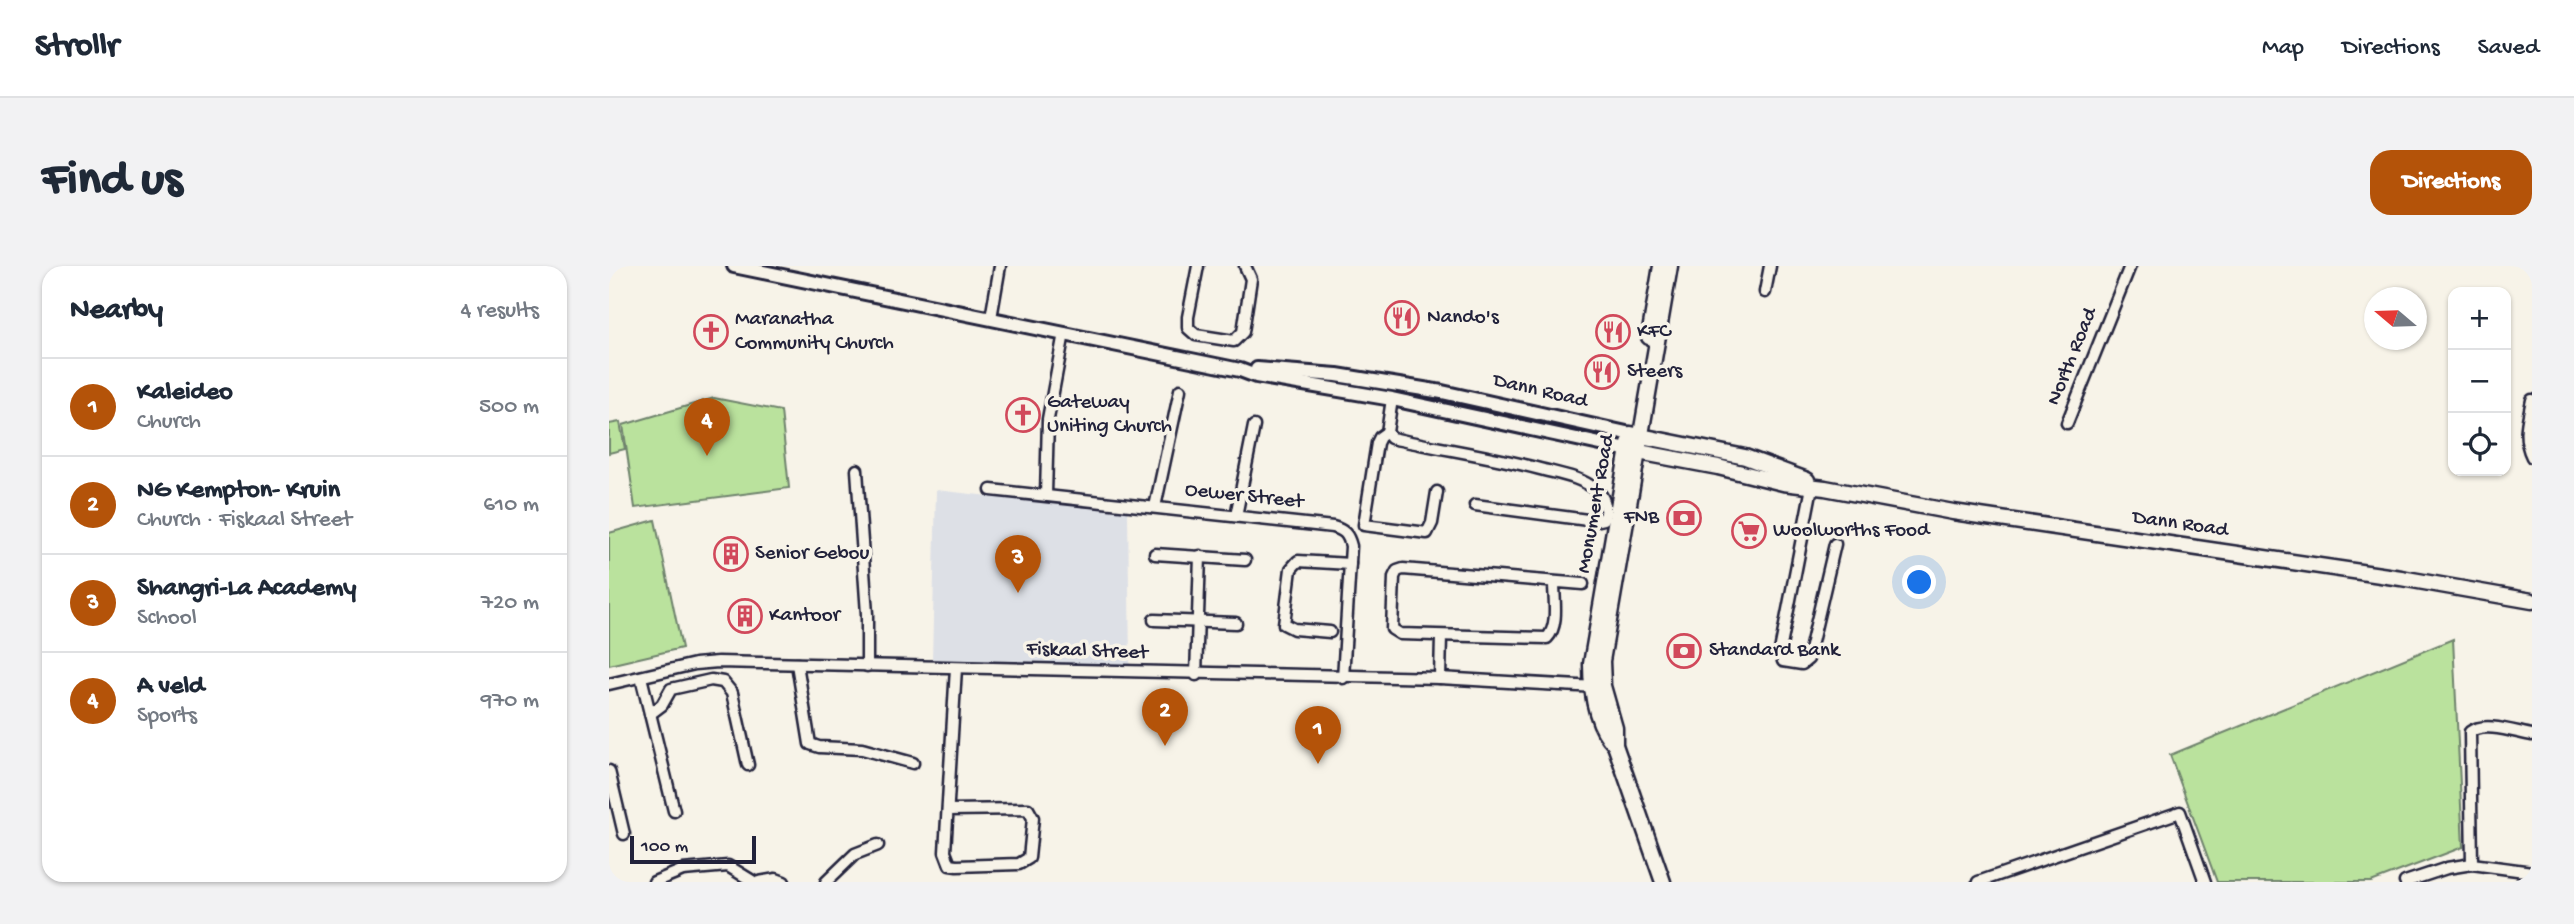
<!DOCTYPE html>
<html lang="en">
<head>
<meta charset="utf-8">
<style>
	body { margin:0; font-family:"Gochi Hand",sans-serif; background:#f2f2f3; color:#1f2937 }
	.controls { position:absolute; right:21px; top:21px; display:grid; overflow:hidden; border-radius:14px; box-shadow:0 2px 5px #0004 }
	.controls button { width:63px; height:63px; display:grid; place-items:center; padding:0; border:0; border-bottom:2px solid #e0e1e3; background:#fff; color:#1f2937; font:35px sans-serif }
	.compass { position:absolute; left:1755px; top:21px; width:63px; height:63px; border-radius:50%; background:#fff; box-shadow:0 2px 5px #0004; rotate:289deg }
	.scale { position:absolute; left:21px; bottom:18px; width:126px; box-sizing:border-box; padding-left:7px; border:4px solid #22223b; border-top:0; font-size:19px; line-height:24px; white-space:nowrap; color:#22223b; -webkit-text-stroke:5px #f7f3e8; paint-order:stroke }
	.you { position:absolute; left:1311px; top:317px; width:24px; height:24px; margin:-18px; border:5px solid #fff; border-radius:50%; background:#1a73e8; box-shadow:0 0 0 10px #1a73e833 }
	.badge { display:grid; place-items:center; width:46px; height:46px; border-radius:50%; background:#b45309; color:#fff; font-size:23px; font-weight:700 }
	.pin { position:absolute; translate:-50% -58px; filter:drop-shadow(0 2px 4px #0008) }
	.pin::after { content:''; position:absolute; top:37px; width:24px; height:21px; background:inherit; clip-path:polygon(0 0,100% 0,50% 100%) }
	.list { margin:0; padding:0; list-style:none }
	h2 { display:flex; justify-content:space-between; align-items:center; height:91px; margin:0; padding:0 28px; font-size:30px }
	h2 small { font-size:23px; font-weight:400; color:#747a83 }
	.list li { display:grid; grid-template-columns:46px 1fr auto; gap:21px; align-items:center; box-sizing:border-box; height:98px; padding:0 28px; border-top:2px solid #e0e1e3 }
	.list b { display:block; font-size:26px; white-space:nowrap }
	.list p { margin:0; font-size:23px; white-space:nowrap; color:#747a83 }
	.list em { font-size:23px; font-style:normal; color:#747a83 }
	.icon { flex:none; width:38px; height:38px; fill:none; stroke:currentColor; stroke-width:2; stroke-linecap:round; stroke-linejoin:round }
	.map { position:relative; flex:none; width:1923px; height:616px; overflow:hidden; border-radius:21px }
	header { display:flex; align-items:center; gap:42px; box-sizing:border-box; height:98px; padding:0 35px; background:#fff; border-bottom:2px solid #e0e1e3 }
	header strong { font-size:33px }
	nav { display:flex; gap:38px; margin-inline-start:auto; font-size:24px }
	.intro { display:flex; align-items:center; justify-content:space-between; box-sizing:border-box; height:168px; padding:0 42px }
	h1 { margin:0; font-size:49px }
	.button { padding:18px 32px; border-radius:21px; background:#b45309; color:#fff; font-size:24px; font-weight:700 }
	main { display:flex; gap:42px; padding:0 42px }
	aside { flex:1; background:#fff; border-radius:21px; box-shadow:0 2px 5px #0004 }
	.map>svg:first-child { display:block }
	.built { fill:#dde0e6 }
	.green { fill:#bae29d; stroke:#6e826c; stroke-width:2 }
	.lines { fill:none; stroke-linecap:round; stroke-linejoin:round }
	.minor-casing { stroke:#22223b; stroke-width:15 }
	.tertiary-casing { stroke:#22223b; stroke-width:18 }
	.secondary-casing { stroke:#22223b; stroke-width:19 }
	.minor { stroke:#f7f3e8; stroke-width:10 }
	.tertiary { stroke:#f7f3e8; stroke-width:12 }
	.secondary { stroke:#f7f3e8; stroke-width:14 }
	.labels { text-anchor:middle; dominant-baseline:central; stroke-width:7; stroke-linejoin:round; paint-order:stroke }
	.poi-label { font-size:21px; fill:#22223b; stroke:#f7f3e8; text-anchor:start }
	.street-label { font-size:21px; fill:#22223b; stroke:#f7f3e8 }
</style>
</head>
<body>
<header>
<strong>Strollr</strong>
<nav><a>Map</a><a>Directions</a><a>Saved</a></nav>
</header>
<div class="intro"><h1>Find us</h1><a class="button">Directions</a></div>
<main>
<aside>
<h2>Nearby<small>4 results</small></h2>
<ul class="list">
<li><span class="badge">1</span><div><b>Kaleideo</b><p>Church</p></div><em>500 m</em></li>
<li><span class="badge">2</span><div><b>NG Kempton- Kruin</b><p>Church · Fiskaal Street</p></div><em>610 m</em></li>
<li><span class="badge">3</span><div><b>Shangri-La Academy</b><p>School</p></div><em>720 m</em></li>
<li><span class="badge">4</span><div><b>A veld</b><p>Sports</p></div><em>970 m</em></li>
</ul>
</aside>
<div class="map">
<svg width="1923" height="616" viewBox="0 0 1923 616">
	<rect width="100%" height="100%" fill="#f7f3e8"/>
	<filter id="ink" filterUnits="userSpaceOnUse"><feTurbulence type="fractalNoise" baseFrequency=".0143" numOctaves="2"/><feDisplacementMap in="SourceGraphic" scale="14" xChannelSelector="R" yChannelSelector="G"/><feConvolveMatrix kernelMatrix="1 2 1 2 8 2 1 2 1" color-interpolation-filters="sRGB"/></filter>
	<g filter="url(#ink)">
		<polygon class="built" points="327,224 519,246 521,400 323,395"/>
		<g class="green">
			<polygon points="105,132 172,145 180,222 26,242 14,159"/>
			<polygon points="11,156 16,183 0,187 0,158"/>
			<polygon points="46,254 73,382 0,399 0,267"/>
			<polygon points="1844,373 1854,581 1762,616 1608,616 1561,489"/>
		</g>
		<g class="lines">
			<g class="minor-casing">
				<g id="minor">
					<polyline points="589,0 579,51 579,62 587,69 625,75 634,66 642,13 636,0"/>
					<polyline points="1156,26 1161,0"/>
					<polyline points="382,52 391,0"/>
					<path d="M783,133L778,166L782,172C832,183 882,190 931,203C950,208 972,211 987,224C996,231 998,242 995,253L986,255L866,239"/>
					<path d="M1923,134C1919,155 1913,171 1923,191"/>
					<polyline points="1458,157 1521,0"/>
					<polyline points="778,166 771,171 768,177 755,259 818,267 823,257 828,226"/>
					<polyline points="248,204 258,348 258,400"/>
					<polyline points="1203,221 1171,385 1174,395 1193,398 1199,393 1226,278"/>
					<path d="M382,224L724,261C735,264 739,268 742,280L734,412"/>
					<polyline points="437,229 439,153 455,67"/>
					<polyline points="546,241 571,124"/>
					<polyline points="627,250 645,160"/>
					<polyline points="546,288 636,294"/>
					<path d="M945,317C945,334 950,360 938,372L791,368L783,363L785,311L788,305L794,303L974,318"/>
					<polyline points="545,354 627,357"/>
					<polyline points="721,366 685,363 675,358 682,303 689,295 741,298"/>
					<polyline points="188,398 201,478 210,481 253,483 304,497"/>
					<polyline points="587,409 591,290"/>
					<polyline points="32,411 65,545"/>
					<polyline points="831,412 832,370"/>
					<polyline points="0,418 86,398 109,396 831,412 987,421"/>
					<polyline points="41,448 53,439 62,423 102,414 114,416 123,427 139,499"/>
					<polyline points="0,505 15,568"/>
					<polyline points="339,544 419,543 424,552 420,592 410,598 348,600 341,599 336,586 347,402"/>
					<path d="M1863,598L1861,466C1875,455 1906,466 1923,469"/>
					<polyline points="45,616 74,604 119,600 145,616"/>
					<polyline points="150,616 167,613 175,616"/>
					<polyline points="217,616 246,588 269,579"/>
					<polyline points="1369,616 1571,546 1596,616"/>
					<polyline points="1796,616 1838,602 1863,598 1923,606"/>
				</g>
			</g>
			<g class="tertiary-casing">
				<g id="tertiary">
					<polyline points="125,0 631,104 647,110 783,133 1019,184"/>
					<polyline points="648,103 728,109 833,126 1022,168"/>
				</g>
			</g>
			<g class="secondary-casing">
				<g id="secondary">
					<polyline points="1040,71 1052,0"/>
					<polyline points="1022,168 1136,191 1198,214"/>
					<polyline points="1019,184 1109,201 1174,217 1216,222 1344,246 1792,312 1923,335"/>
					<path d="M1006,479C986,459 982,426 982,398L1020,177"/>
					<polyline points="1054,616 1006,479 1006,462 994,420 993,395 1061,0"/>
				</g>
			</g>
			<use href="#minor" class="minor"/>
			<use href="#tertiary" class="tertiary"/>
			<use href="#secondary" class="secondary"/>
		</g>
	</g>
	<defs>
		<g id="restaurant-ring" transform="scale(1.75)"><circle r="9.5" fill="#f7f3e8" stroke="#d1495b" stroke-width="1.5"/><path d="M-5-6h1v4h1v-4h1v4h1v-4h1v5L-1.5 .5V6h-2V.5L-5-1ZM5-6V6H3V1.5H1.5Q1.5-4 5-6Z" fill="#d1495b"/></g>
		<g id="church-ring" transform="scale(1.75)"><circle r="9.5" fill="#f7f3e8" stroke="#d1495b" stroke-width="1.5"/><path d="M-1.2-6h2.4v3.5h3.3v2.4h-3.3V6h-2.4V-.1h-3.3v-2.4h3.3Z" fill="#d1495b"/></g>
		<g id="bank-ring" transform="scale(1.75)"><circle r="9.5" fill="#f7f3e8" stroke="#d1495b" stroke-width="1.5"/><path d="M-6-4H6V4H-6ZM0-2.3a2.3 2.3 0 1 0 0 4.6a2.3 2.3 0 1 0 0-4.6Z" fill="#d1495b"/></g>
		<g id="supermarket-ring" transform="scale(1.75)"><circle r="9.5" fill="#f7f3e8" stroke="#d1495b" stroke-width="1.5"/><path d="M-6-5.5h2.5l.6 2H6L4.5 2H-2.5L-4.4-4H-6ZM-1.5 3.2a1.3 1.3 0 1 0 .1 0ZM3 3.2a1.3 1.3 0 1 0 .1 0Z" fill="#d1495b"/></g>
		<g id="building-ring" transform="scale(1.75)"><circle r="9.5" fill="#f7f3e8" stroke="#d1495b" stroke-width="1.5"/><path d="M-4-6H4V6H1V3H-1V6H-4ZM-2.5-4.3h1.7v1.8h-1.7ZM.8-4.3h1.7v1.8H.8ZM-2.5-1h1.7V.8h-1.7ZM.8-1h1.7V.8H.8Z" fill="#d1495b"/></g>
	</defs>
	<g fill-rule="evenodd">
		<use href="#restaurant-ring" x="793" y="52"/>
		<use href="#church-ring" x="102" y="66"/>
		<use href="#restaurant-ring" x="1004" y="66"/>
		<use href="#restaurant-ring" x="993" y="106"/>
		<use href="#church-ring" x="414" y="149"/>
		<use href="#bank-ring" x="1075" y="252"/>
		<use href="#supermarket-ring" x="1140" y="265"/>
		<use href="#building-ring" x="122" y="288"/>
		<use href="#building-ring" x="136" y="350"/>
		<use href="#bank-ring" x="1075" y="385"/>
	</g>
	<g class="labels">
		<g class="poi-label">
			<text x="818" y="52">Nando's</text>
			<text x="126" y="54">Maranatha<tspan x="126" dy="24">Community Church</tspan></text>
			<text x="1028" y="66">KFC</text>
			<text x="1018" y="106">Steers</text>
			<text x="438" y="137">Gateway<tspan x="438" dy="24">Uniting Church</tspan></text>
			<text x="1050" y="252" text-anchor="end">FNB</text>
			<text x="1164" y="265">Woolworths Food</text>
			<text x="146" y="288">Senior Gebou</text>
			<text x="160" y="350">Kantoor</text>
			<text x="1100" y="385">Standard Bank</text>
		</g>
		<g class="street-label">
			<text transform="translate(1464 91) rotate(-68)">North Road</text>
			<text transform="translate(931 126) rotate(13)">Dann Road</text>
			<text transform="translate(635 231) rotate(6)">Oewer Street</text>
			<text transform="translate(988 238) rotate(-80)">Monument Road</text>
			<text transform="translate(1571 259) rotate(8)">Dann Road</text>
			<text transform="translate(478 386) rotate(2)">Fiskaal Street</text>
		</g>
	</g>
</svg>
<div class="controls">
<button>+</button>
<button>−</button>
<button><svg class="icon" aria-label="locate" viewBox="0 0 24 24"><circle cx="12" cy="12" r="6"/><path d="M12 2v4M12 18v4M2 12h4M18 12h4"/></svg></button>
</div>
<svg class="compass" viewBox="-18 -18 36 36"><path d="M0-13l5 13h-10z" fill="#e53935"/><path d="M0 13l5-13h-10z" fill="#747a83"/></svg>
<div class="scale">100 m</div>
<div class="you"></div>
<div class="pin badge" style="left:709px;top:498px">1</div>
<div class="pin badge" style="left:556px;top:480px">2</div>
<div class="pin badge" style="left:409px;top:327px">3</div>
<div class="pin badge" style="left:98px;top:190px">4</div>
</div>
</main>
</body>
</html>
